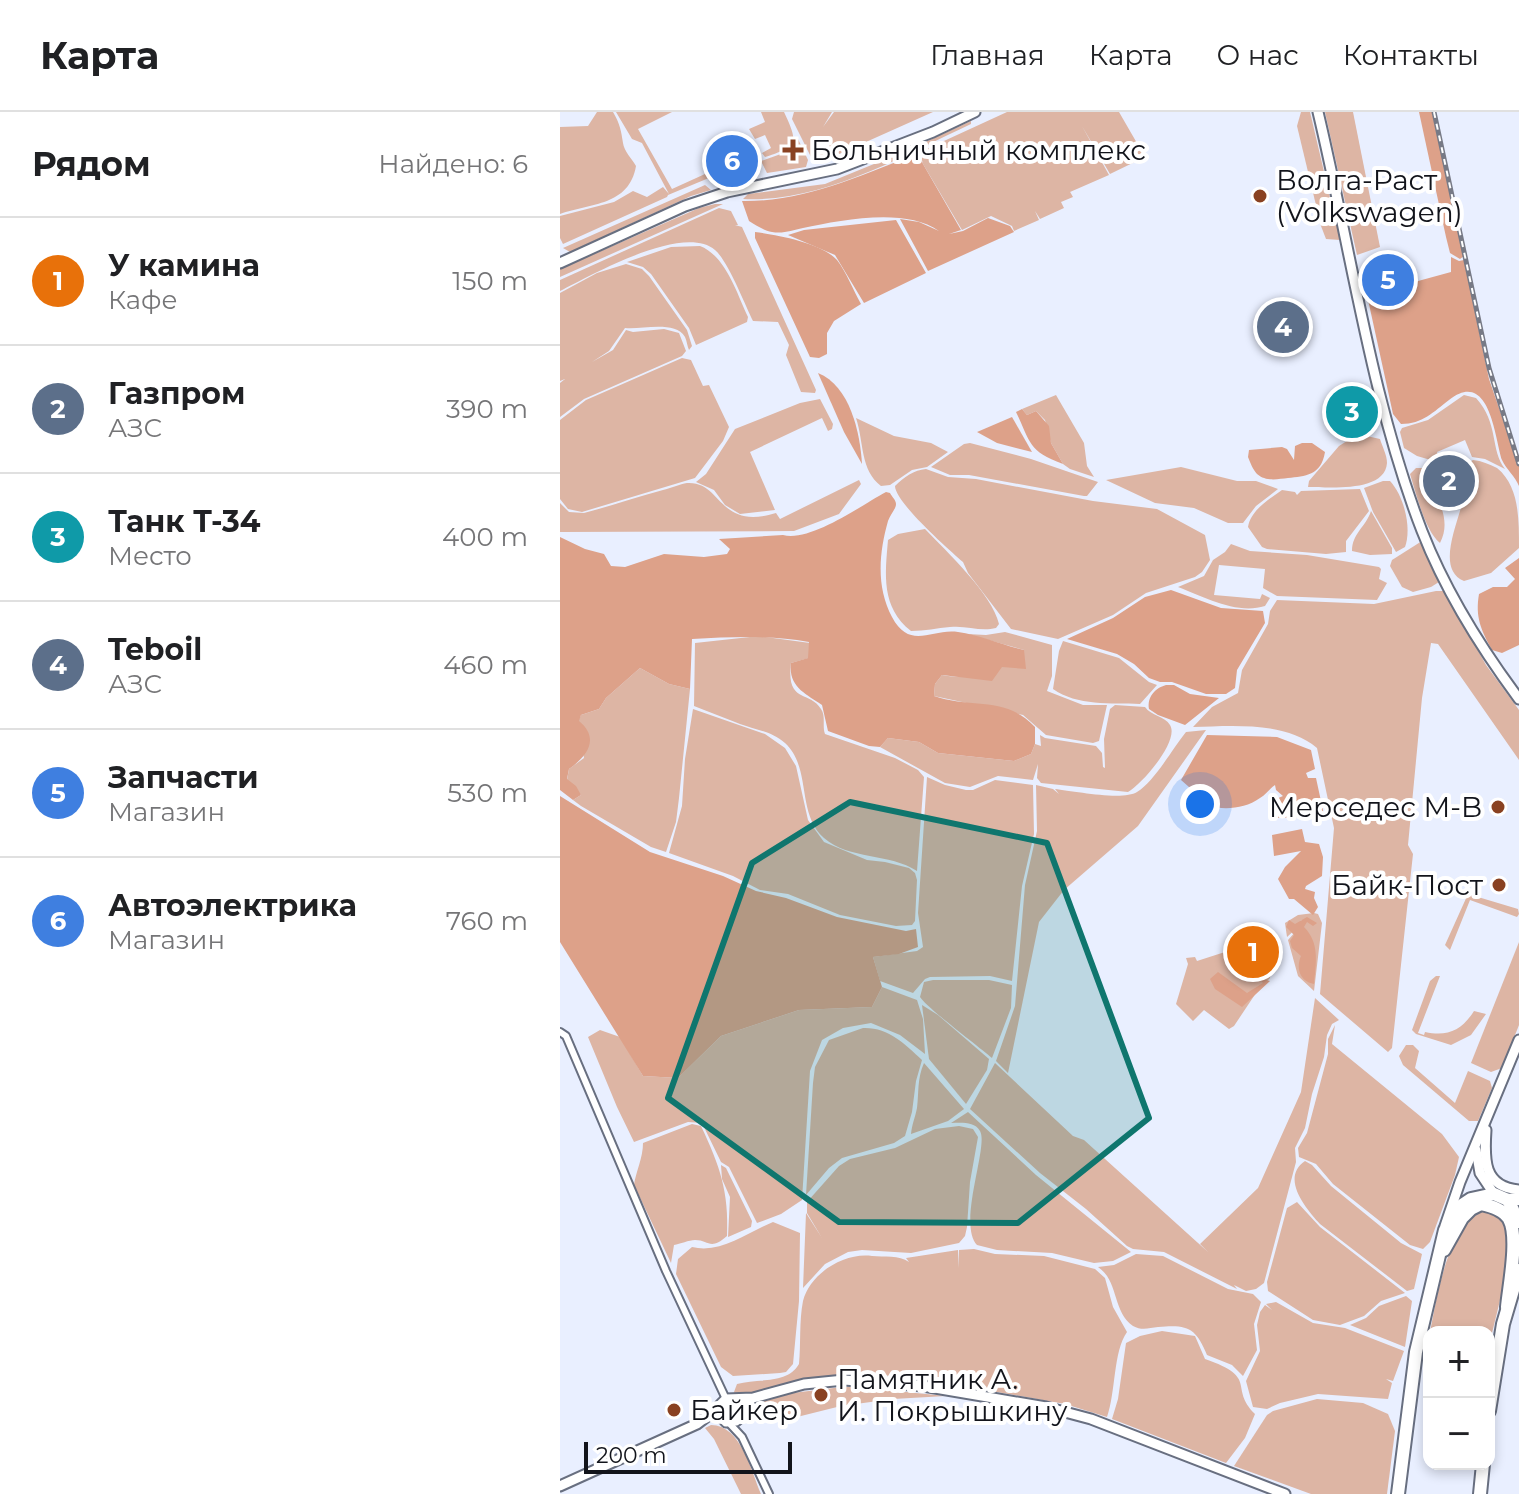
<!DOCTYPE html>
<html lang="ru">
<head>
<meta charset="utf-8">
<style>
	body { margin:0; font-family:Montserrat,sans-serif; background:#f2f2f2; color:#202124 }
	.controls { position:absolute; right:24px; bottom:24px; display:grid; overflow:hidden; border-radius:16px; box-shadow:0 4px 12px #0003 }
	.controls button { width:72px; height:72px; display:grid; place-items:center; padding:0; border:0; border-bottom:2px solid #e0e0e0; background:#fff; color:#202124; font:40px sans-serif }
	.scale { position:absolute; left:24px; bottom:20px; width:208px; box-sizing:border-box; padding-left:8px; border:4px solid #12141b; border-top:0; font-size:22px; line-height:28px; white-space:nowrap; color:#12141b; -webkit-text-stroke:6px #fff; paint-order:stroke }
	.you { position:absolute; left:640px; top:692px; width:28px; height:28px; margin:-20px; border:6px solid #fff; border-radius:50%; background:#1a73e8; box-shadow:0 0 0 12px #1a73e833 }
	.badge { display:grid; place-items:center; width:52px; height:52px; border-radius:50%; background:#0b8043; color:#fff; font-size:26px; font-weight:700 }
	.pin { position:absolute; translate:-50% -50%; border:4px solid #fff; box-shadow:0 2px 8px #0006 }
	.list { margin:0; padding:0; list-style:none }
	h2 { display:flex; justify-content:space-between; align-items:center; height:104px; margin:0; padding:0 32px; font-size:34px }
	h2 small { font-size:26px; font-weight:400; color:#757577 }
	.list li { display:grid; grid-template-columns:52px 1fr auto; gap:24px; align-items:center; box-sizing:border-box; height:128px; padding:0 32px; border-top:2px solid #e0e0e0 }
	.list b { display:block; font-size:30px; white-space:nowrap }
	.list p { margin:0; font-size:26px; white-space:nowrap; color:#757577 }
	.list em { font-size:26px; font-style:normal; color:#757577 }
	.map { position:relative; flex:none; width:959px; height:1382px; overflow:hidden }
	header { display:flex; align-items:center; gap:48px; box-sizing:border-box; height:112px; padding:0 40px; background:#fff; border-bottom:2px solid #e0e0e0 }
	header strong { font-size:38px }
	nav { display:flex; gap:44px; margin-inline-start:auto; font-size:28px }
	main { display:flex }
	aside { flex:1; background:#fff }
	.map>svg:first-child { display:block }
	.green { fill:#ddb5a4 }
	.forest { fill:#dda189 }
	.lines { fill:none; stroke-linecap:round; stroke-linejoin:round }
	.street-casing { stroke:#686f80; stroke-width:10 }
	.secondary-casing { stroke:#686f80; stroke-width:13 }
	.highway-casing { stroke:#686f80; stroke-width:16 }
	.street { stroke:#fff; stroke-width:6 }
	.secondary { stroke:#fff; stroke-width:9 }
	.highway { stroke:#fff; stroke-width:12 }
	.rail-casing { stroke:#777a86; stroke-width:5 }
	.rail { stroke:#fff; stroke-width:2; stroke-dasharray:6; stroke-linecap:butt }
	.marked { fill:#0f766e; fill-opacity:0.2; stroke:#0f766e; stroke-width:6; stroke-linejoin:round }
	.poi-dot { fill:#894121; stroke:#fff; stroke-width:3 }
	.labels { text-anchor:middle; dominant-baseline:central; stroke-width:8; stroke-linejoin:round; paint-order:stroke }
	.poi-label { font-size:28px; fill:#12141b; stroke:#fff; text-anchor:start }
</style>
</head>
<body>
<header>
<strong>Карта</strong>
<nav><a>Главная</a><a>Карта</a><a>О нас</a><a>Контакты</a></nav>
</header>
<main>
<aside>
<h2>Рядом<small>Найдено: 6</small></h2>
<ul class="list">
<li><span class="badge" style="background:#e8710a">1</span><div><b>У камина</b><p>Кафе</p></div><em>150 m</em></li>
<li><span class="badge" style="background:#5c6f8a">2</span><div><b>Газпром</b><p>АЗС</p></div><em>390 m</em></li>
<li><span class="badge" style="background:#0f9aa8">3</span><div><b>Танк Т-34</b><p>Место</p></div><em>400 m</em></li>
<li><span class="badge" style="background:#5c6f8a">4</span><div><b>Teboil</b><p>АЗС</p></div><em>460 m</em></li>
<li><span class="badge" style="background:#3f7fe0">5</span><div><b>Запчасти</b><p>Магазин</p></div><em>530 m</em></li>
<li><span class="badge" style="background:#3f7fe0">6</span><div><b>Автоэлектрика</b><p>Магазин</p></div><em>760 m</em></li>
</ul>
</aside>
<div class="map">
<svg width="959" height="1382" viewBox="0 0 959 1382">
	<rect width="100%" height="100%" fill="#e9efff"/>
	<g class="green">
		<path d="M37,0H53C60,12 61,18 63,31C64,39 72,47 76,54C69,94 31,91 0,102V15L28,14Z"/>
		<polygon points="56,0 112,0 78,17 112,77 145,62 156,63 108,83 107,85 3,132 0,126 0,104 54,90 73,79 87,85 103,75 109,82 82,31 72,27"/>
		<path d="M201,0H224C239,32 238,34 205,45L202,41L211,36L205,23L195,27L189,17L205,10Z"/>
		<polygon points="234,0 272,0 263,15 274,0 373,0 259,51 253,49 232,7"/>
		<polygon points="447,0 559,0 585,45 550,62 522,14 549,63 510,80 505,71 513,85 501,90 504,96 480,107 475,99 479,108 454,119 452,114 431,104 402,118 363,52 360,40"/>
		<polygon points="741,0 750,0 780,128 766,127 761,114 737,14"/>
		<polygon points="765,0 793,0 820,135 797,143"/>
		<path d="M411,9V12C342,44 263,91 183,87L188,82L265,72L358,34L359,36V33Z"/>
		<polygon points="238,27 248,48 246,55 207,61 201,49 232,38"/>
		<polygon points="145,73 151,78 131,84 10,140 3,136"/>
		<polygon points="155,92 163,92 0,165 0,157 139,96"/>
		<path d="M159,96L171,99L178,113H175L182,115L256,278L255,281L241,280L226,243L229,233L218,210L193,209C185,193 168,149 155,138C123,111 32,163 0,179V168Z"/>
		<path d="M140,134C166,144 177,182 188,205L187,210L136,233L129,216L91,162L83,155L67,150L111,135Z"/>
		<path d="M66,152L82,157L89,164L127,218L132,234L129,238C127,234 127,229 125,225C115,208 81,218 65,216L49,239L32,250L53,238L66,218L73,220L104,217L119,221L126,239L122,244L24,287L0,305V271L5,267L0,269V181L37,161Z"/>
		<polygon points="122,246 131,248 143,274 149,273 169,315 163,329 135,366 22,400 8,397 0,387 0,308 26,288"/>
		<polygon points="496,283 524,331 527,354 534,365 510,357 503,352 491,331 485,308 476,299 467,303 462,297"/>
		<path d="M904,283L916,286C939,311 930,338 945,357L925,347L912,345L905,328L877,340L881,351L857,344L844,336L840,320L842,316L868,308Z"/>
		<polygon points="260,287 273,312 272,317 268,319 262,306 190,340 215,398 180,402 165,393 154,378 136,370 146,362 175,317 240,291"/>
		<path d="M296,306L334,324L371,331L388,340L367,355L352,358L330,373L321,374C300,358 304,330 296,306Z"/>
		<path d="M798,322L820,327C822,334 827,343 827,351C825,381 768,375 748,375L749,369L779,334Z"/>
		<polygon points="410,331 471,347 538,370 527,384 524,384 409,363 390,363 371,355 404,332"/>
		<path d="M913,348C922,349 929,352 937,356C959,374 959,405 959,436L931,461L904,469C870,455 908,394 906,369L912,366L908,351Z"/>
		<polygon points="621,355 677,369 696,369 718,377 696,394 683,411 668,411 634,396 595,391 546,368"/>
		<path d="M856,356H862L866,360C875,384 893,406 880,431C865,419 856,381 850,362Z"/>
		<path d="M366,357L388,365L416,367L533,389L597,397L645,423L650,448L642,460L635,465L586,481L553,503L498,527L451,517L408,461L403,450C388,437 335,390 335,374C344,365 354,358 366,357Z"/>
		<path d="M299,368L301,372L279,402L234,419L0,420V391L9,400L24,401C51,394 77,385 103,378C111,376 120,372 127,371C163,369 157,419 216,401L220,407Z"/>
		<path d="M823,369H830C844,384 852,416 845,435L836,440L813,400L804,376Z"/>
		<path d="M800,377L809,399L786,429V440L766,442L707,437L702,435L688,415C691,398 708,388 722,378L735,380L737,383L741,379Z"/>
		<path d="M811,399L832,436V442L810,443L792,439C792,421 806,415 811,399Z"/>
		<path d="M365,417C387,440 432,482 439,512L436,516C420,520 406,513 390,515C377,516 365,519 351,519C321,495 325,463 328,428L338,422Z"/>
		<polygon points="862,429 879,470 871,475 853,480 842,475 830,454 832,448"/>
		<path d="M671,432L690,439L747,443L819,455L821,457L819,467L827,471L817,488L717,484L703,476L705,457L659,453L654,483L700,487L702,482L710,486L705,494C677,503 644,485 618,475L644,464L653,448L665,440Z"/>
		<path d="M876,479H884L888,485L926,553L959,598V648L878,532L871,531L862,586L848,733L853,742L832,936L828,940L760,882L774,716L757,636C725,609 672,614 633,615L652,595L678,581L682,558L708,512L710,499L717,488L814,492Z"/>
		<path d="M445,520L492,533V564L487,579L523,593H547L539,629L533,631L486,623L463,603L374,584L375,572L382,563C413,569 439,557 464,538L407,522L426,523Z"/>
		<path d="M199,524L250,531L249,546L231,551C226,592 249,578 261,597C266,604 262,614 265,622L335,646L358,658L364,665L357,759C330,741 289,748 264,726C236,701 252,656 225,631C211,619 196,618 180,612C165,606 149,600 134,594L135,531Z"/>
		<path d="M503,529L559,546L589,570L597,573L580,592C551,591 517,594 493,577L499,539Z"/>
		<polygon points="80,556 109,572 130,577 119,686 116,710 106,740 91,735 21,694 13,688 21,683 7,668 9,657 24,646 18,609 21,603 39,597 46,586"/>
		<path d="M555,593L585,595C591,604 605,604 610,613C620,629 581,673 568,680L481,671L477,666L478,652L473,668L438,664L410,675L385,671L320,635L328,626L359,630L378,641L454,649L471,642L475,632L481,634L480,623L485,626L536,634L542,641L543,655L545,656L544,627L550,597Z"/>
		<polygon points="133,597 205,622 225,636 236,654 248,708 264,730 307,748 325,750 349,756 355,761 357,768 355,809 352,813 336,814 280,803 228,782 200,778 173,764 109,741 122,694 125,647"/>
		<path d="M646,618L578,714L504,778L479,810L448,961L436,949L455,894L465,773L477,719L476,673L493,677L499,682L495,677C513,679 563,689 577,680C594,670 613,636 626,620Z"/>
		<polygon points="367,665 385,673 406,678 413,678 435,668 473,673 474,722 462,774 452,869 430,864 370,865 365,867 353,881 320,869 313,845 357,839 363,835 358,801"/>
		<polygon points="908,782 958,797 959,802 957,805 910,788 890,838 885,833"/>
		<polygon points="754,801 758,802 762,811 754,879 738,864 728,828 744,810 741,808 740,813 727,825 725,811 738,803"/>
		<polygon points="959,830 959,913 942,956 931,960 911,951"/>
		<polygon points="685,835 686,846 699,843 698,837 703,836 710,866 698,878 674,914 669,917 644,898 633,909 616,892 628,852 626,846 635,845 637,849 668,839 678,848 681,847 679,842 674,843 670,838"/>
		<path d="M876,864H880L858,921L864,923L865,920C888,925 902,918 914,899L926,902L911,923L891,933L856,922L852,918L870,869Z"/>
		<path d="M373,868H429L452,873L451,896L432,946C418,934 366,895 360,885L364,870Z"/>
		<polygon points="322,875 357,888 363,907 365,942 340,923 311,911 283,916 262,928 250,959 242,1088 221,1102 197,1111 169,1055 161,1050 142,1011 128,1010 74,1030 57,995 28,925 40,918 60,925 83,964 118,966 161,924 239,898 312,895"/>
		<polygon points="755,886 779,908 772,912 767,923 764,945 752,982 745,1016 735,1036 736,1050 704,1171 696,1177 686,1179 674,1173 677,1177 604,1140 573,1137 567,1134 526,1097 480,1061 410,997 435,951 513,1024 524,1028 648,1140 640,1132 698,1076 741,980"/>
		<polygon points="362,893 378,903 429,947 427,958 406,992 369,947"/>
		<polygon points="775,913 772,932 882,1022 899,1045 895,1063 870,1130 863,1137 850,1133 773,1072 756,1052 739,1045 738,1036 747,1021 768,942 768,927"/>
		<path d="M303,916C328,915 345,932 362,948L356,969L352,1000L345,1024L334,1031L282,1046L269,1056L246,1083L253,971L255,955L269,928Z"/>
		<polygon points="846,933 853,933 859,939 855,956 895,991 908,959 930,969 932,976 918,1009 909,1009 843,953 839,944"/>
		<path d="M364,951L404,997L388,1009L351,1022C352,1012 355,1006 357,996C359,980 357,967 364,951Z"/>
		<path d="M408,1000L476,1063L571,1140L553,1149L534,1151L492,1141L437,1138L417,1133C397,1111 429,1034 420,1019C414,1009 401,1011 391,1011Z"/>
		<path d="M132,1012L141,1014C160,1054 169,1080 167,1124C150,1139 149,1128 135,1128C129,1128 120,1132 114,1133L111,1151L74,1073C76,1059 83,1046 83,1031Z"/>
		<polygon points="399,1014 413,1017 418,1025 410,1070 407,1115 405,1124 399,1131 351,1141 302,1138 288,1140 265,1152 243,1176 246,1101 262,1126 247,1101 247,1090 279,1054 290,1047 335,1036 375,1017"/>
		<path d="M745,1049L752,1053L771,1074L841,1131L862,1142L854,1177L847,1179L760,1112C746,1097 720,1066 745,1049Z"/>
		<polygon points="161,1053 166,1056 192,1109 191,1115 168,1125 170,1085 162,1067"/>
		<polygon points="737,1090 760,1115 845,1181 821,1189 804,1204 780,1213 753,1208 708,1179 707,1170 727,1096"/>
		<path d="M923,1097C934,1100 943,1104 947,1115C955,1138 935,1207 929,1234V1220H870C877,1185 888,1112 923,1097Z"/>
		<path d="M213,1110L240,1121L239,1189L233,1252L226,1260L220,1261L173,1264L161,1255L116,1162L118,1147L132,1135C161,1142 186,1121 213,1110Z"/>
		<path d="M414,1137L435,1142L484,1144L535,1157L545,1166L553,1195L567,1220C553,1240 556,1279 547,1305L505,1292L415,1276L414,1273V1276C361,1267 307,1257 254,1266C228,1270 201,1284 175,1282L174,1280L177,1272C197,1266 227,1273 239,1252C241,1232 239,1209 243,1189C250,1161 285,1140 312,1144C324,1145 339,1143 349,1150L346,1146L398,1138L399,1156V1138Z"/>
		<path d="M576,1142L603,1144L668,1177L693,1182L701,1190L694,1212L697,1238L683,1264L672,1253L647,1243C636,1216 628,1212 598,1215C589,1216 582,1219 573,1214C552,1199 559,1169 538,1155L554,1153Z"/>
		<polygon points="846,1184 852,1189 845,1235 790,1213 806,1206 819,1194"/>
		<polygon points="716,1190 753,1211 785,1216 844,1239 833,1269 826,1267 832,1271 828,1287 758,1282 720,1291 707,1297 693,1295 686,1269 700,1239 697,1213 700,1200 705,1193 712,1198 706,1192"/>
		<path d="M602,1219L635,1224L645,1247C700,1266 668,1275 695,1302L685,1326L666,1351L552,1307L558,1287L566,1231L580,1224Z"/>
		<polygon points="282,1275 296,1275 386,1284 333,1287 281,1294 233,1306 194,1293 224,1282"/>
		<polygon points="757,1287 803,1291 828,1302 835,1319 827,1382 751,1382 674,1354 707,1303 713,1299"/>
		<path d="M151,1313C181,1313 191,1359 201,1382H181L154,1327L145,1316Z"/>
	</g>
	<g class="forest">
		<polygon points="859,0 872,0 904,144 900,147 890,141 886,125"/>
		<path d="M359,41L363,52L401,118L389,122L403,119L428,106L450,114L454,120L368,159L340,107L359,110L379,119C346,95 281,108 243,116C232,118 224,122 212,120C204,119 196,113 189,109L182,89C245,90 302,63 359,41Z"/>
		<polygon points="336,108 366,161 304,191 275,143 228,123 244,118"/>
		<path d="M195,120C217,123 262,131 277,148C287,161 293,178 301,192L274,209L267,221V242L259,246L250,245L195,126Z"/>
		<path d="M891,145L899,149L904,148L929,267L959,354V374C955,364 946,357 942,348C935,327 930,256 889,288C873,300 863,312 841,312L833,302L807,183L891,160Z"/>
		<path d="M258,261C290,274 300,320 302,352L284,320Z"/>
		<path d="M462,297L467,303L476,299L489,314L491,331L503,352C468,339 471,331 456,300Z"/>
		<polygon points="452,305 472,340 437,331 417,320"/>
		<path d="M742,331H752L765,340C761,364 745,364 728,366C718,367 706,370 697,362C693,358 690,350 688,345L689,338L722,335L727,337L734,348L735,334Z"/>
		<path d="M326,380L330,381C332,385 336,388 336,392C336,397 330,403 328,409C319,441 316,475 332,505C350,539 372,516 398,520C420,523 442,533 464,538L466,557L442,555L432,569L382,563L375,572L374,584C411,597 445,583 475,615V632L471,642L454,649L378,641L359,630L328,626L320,635L309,634L268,619L262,593C246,582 228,575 231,551L248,546L249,530C209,523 173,525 132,527L130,577L109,572L80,556L46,586L39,597L21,603L19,609C41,627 26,645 9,657L7,667L16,674L21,683L13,688L0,678V425L25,437L44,442L51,454L65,455L104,442L144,445L167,442L170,437L159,427L223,423C251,430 300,394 326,380Z"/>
		<path d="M959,446V533L942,541L932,538C921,518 915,505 919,482L933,475H947L955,467L945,456Z"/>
		<polygon points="611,478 661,496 703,499 705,511 677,558 675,576 666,582 646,582 612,570 600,570 589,566 574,552 557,542 507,527 553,506 585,485"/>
		<path d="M606,573H614L630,582L659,586L625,613L598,603L589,597C587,585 595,576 606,573Z"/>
		<path d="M647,623L717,625L751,638L755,657L746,661L748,666H756L764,703L762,705L709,706V690L723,684L716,678L715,673C709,677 706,683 700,686C679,701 652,697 630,689L629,675L621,668Z"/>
		<polygon points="0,684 90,740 163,764 196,779 226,786 277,805 346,819 356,817 358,835 339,842 313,845 322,875 312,895 239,898 161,924 118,966 83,964 0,830"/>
		<polygon points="742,717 745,730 759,732 763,745 762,764 746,774 745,777 755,780 754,786 758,795 753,803 734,787 729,787 718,767 725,755 741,739 714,744 712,723"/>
		<path d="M747,805L757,811L753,814L747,810L744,815C760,831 756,851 754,872C739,869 736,855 741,844L732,836L730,829L734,823L726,815L729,808L735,812Z"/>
		<polygon points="672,844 675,856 682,855 685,848 701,845 706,851 706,856 700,860 703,867 710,869 682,895 655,877 650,867 658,860 687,881 703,871 691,857 678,859 668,857 667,849"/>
	</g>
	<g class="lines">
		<g class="street-casing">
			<g id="street">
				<polyline points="0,920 6,924 106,1159 166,1287"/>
				<polyline points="169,1311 182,1325 209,1382"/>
			</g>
		</g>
		<g class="secondary-casing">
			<g id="secondary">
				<path d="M758,0C791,138 811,287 862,419C885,478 921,536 959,587"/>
				<polyline points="0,151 125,94 167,80 277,57 373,20 415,0"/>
				<path d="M926,1018C924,1047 923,1075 959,1078"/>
				<polyline points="916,1038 920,1061 934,1082"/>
				<polyline points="885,1114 900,1070 959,928"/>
				<polyline points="175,1287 181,1292 182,1304 176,1309 166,1310 158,1301 160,1293 166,1287 193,1286 244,1272 284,1268 363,1274 486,1295 531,1307 725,1382"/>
				<polyline points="0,1374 137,1312 158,1296"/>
			</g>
		</g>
		<g class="highway-casing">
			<g id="highway">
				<polyline points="948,1088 959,1110"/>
				<path d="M884,1138L902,1106L911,1097L921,1092C931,1094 943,1097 949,1107C959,1125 949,1174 947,1195"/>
				<polyline points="929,1299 943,1212 959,1158"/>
				<polyline points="838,1382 856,1240 885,1118 902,1093 911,1087 934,1082 948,1088 959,1087"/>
				<polyline points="920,1382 923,1352"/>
			</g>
		</g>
		<use href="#street" class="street"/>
		<use href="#secondary" class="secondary"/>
		<use href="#highway" class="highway"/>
		<g class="rail-casing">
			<polyline id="rail" points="874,0 929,256 959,352"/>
		</g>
		<use href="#rail" class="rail"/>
	</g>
	<path class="marked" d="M290,690L487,731L589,1006L458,1111L279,1110L108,986L192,751Z"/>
	<g class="poi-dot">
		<path d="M229 26h8v8h8v8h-8v8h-8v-8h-8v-8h8z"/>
		<circle cx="700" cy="84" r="8"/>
		<circle cx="938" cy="695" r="8"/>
		<circle cx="939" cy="773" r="8"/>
		<circle cx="261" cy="1283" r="8"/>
		<circle cx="114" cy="1298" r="8"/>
	</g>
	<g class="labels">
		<g class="poi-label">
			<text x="251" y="38">Больничный комплекс</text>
			<text x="716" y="68">Волга-Раст<tspan x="716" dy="32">(Volkswagen)</tspan></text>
			<text x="922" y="695" text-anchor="end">Мерседес M-B</text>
			<text x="923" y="773" text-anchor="end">Байк-Пост</text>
			<text x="277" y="1267">Памятник А.<tspan x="277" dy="32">И. Покрышкину</tspan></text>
			<text x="130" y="1298">Байкер</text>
		</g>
	</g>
</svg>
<div class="controls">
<button>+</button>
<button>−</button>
</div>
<div class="scale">200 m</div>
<div class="you"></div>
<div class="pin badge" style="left:693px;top:840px;background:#e8710a">1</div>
<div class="pin badge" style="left:889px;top:369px;background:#5c6f8a">2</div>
<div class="pin badge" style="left:792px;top:300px;background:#0f9aa8">3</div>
<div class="pin badge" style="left:723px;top:215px;background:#5c6f8a">4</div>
<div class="pin badge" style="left:828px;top:168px;background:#3f7fe0">5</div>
<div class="pin badge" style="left:172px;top:49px;background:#3f7fe0">6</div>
</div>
</main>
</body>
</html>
